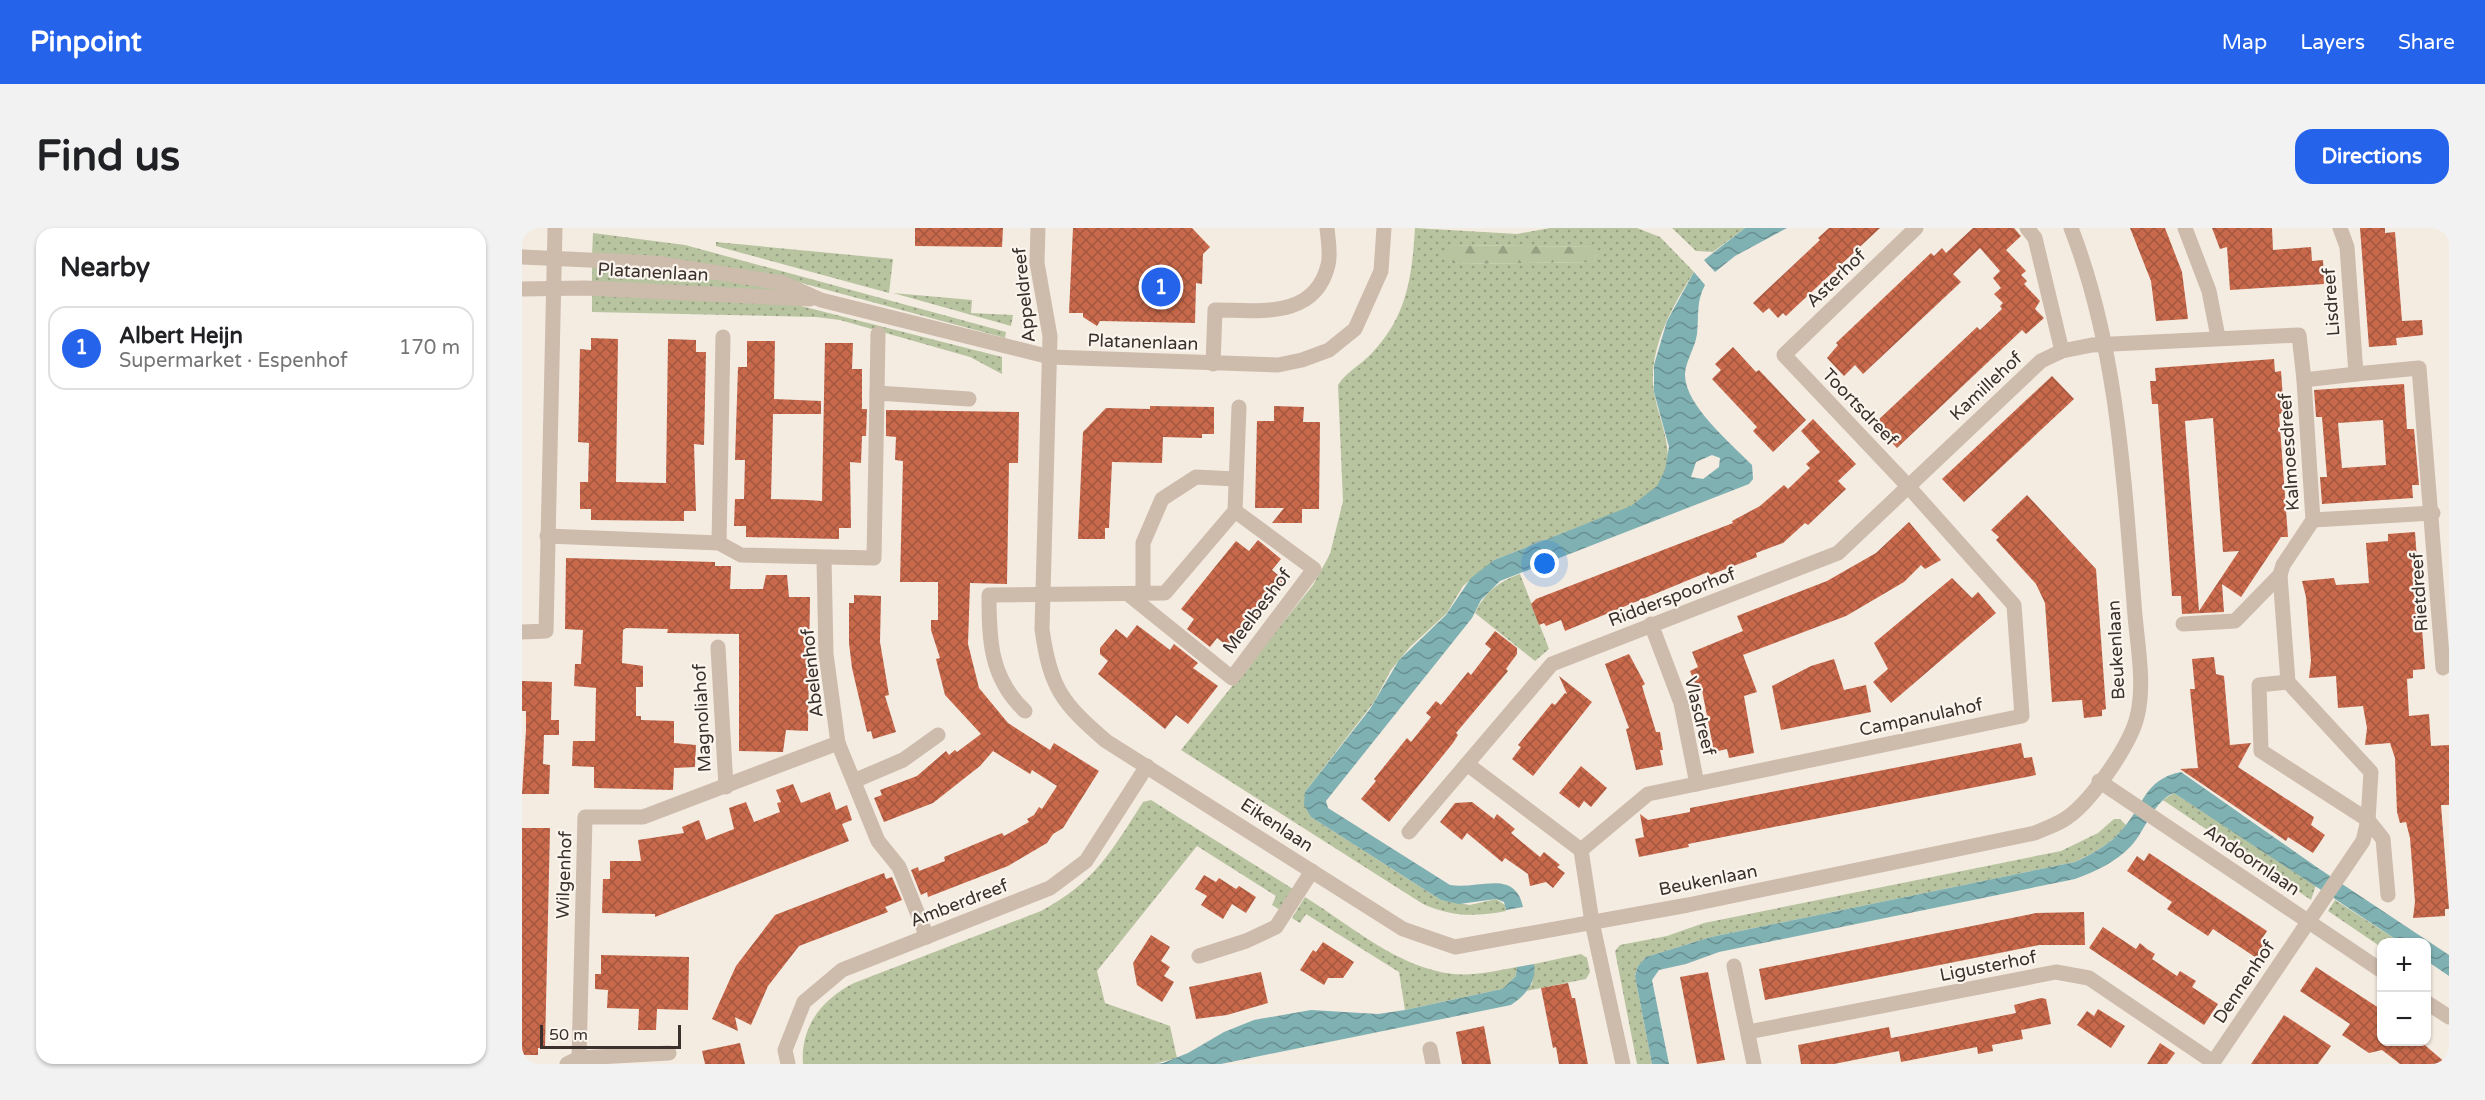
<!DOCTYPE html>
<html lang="en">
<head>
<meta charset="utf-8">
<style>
	body { margin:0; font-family:"Varela Round",sans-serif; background:#f2f2f2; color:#202124 }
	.controls { position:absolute; right:18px; bottom:18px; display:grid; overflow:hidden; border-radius:12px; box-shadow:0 2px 4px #0004 }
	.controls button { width:54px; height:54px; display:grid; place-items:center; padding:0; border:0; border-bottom:2px solid #e0e0e0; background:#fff; color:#202124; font:30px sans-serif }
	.scale { position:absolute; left:18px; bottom:15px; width:141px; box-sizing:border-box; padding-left:6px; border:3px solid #3b302b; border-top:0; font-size:16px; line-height:21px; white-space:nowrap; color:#3b302b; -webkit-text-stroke:4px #fbf5ee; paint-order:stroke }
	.you { position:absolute; left:1023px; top:336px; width:21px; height:21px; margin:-15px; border:4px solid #fff; border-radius:50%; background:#1a73e8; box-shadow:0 0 0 9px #1a73e833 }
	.badge { display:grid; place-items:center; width:39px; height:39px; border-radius:50%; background:#2563eb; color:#fff; font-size:20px; font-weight:700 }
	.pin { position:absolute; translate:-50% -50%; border:3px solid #fff; box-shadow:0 2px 6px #0006 }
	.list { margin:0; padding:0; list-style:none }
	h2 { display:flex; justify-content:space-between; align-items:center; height:78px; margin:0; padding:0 24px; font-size:26px }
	h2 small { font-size:20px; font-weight:400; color:#757577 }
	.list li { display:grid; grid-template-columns:39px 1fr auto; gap:18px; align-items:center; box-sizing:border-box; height:84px; margin:0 12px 12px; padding:0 12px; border:2px solid #e0e0e0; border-radius:18px }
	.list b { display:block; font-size:22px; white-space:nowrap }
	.list p { margin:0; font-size:20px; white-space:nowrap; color:#757577 }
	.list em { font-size:20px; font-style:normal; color:#757577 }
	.map { position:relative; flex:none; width:1927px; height:836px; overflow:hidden; border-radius:18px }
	header { display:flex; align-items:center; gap:36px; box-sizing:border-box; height:84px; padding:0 30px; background:#2563eb; color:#fff }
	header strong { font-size:28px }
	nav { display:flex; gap:33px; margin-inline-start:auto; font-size:21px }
	.intro { display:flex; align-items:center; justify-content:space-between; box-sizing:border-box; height:144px; padding:0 36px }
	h1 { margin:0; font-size:42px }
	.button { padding:15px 27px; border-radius:18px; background:#2563eb; color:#fff; font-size:21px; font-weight:700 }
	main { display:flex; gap:36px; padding:0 36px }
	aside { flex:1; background:#fff; border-radius:18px; box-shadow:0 2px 4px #0004 }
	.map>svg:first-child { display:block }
	.green { fill:url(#green-dots); fill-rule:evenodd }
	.forest { fill:url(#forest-firs) }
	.water { fill:url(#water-waves); fill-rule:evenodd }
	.building { fill:url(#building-cross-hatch); fill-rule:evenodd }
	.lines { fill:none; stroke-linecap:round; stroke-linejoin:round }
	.minor { stroke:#cdbbac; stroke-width:15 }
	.labels { text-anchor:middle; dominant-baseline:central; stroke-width:4.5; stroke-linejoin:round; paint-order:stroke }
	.street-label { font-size:18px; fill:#3b302b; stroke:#fbf5ee }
</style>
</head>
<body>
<header>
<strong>Pinpoint</strong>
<nav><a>Map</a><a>Layers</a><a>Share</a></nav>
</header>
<div class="intro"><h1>Find us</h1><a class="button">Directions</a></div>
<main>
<aside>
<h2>Nearby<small></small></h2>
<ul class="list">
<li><span class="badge">1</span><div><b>Albert Heijn</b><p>Supermarket · Espenhof</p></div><em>170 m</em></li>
</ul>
</aside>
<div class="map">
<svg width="1927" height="836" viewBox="0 0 1927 836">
	<defs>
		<pattern id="green-dots" width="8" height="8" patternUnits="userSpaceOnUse" patternTransform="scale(1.5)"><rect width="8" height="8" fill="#b8c4a0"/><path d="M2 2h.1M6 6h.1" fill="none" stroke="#97a083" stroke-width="1.8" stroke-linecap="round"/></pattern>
		<pattern id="forest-firs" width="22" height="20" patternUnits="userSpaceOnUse" patternTransform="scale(1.5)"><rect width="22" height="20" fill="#b8c4a0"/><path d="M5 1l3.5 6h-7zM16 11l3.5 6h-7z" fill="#97a083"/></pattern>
		<pattern id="water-waves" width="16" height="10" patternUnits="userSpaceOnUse" patternTransform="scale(1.5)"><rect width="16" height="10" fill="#7fb0b2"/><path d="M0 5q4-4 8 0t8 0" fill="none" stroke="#699091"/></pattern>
		<pattern id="building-cross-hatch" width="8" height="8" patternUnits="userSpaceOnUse" patternTransform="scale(1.5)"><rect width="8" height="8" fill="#c8694b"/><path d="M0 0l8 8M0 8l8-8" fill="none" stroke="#a4573f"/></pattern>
	</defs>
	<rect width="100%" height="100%" fill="#f4ebe1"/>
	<g class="green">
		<path d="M893,0L995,6L1028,0H1115L1138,9L1172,44C1153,74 1133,109 1131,145C1128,191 1172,234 1121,272C1106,282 1087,287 1070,294C1038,306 1005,319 972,332L941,358L925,385L888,419L869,442L852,474L783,564L789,589L919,672L948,677L974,671L983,677L984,683C953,689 930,689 901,676L659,522L791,357L808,326L821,273L816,157C825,143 839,137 850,125C885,88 890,49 893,0ZM928,17L1073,19L1076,25L1071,34L936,36L927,34Z"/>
		<polygon points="1150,0 1223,0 1191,24 1174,23"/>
		<polygon points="71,5 163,17 484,104 483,110 276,54 70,28"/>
		<polygon points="194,14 371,31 367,65 194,18"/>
		<polygon points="70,38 157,42 264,63 70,56"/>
		<polygon points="371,65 450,72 449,85 491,87 489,98"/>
		<polygon points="70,66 226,71 279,78 480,129 480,146 448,129 318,92 294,89 70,84"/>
		<path d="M998,346L1027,421L1013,433L953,385C963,364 976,354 998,346Z"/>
		<polygon points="1652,565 1794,657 1789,672 1641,572"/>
		<path d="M629,572L771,661L758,682L750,677L754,668L675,618L575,743L583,775L648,798L655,830L632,836H281C278,799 300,771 332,755L519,683C573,654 589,624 621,574Z"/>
		<path d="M1592,591H1598L1604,597C1591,615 1573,624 1553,634L1189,709L1124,729L1116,738L1113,748L1130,836H1115L1093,723L1098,717L1145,708L1182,695L1539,623L1576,605Z"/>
		<path d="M783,669C828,697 876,740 931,746C952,748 974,743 995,739L996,746L980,761L883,782L877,744L784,686L778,695L770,690Z"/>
		<polygon points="1813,672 1878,714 1860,714 1859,719 1806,683"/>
		<polygon points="1059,726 1065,730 1068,744 1064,751 1004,763 1010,756 1012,736"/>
	</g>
	<polygon class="forest" points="928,17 1074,19 1076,25 1071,34 936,36 927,34 923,21"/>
	<g class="water">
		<polygon points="1223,0 1265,0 1213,28 1193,44 1182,32"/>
		<path d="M1172,44L1183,57C1174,73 1177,88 1175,106C1173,120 1164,132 1163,146C1162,177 1210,216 1230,237L1231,251L1227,256L978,353L959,372L950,390L804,573L806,580L928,657C955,662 993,640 1001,679L984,682L982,674L974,671L937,676L919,672L789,589L782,577L783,564L848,481L877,432L924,387L949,350L972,332L1109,278L1135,258L1143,242L1147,219L1132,164V137L1145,93ZM1190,227L1198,230L1197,239L1181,251L1169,249L1174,234Z"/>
		<path d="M1659,544L1796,640L1927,727V748L1905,733L1904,714H1878L1652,565C1632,572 1623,603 1609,618C1594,634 1572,644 1553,651L1197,724L1164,736L1137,742L1130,752L1147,836H1130L1113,748L1116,738L1124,729L1189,709L1553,634C1570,626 1587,617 1599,603C1622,578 1622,551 1659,544Z"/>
		<path d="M1012,736C1015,754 1003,768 989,777L699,836H632L641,835L666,825L702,804L732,792L789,782L856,786L883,782L980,761L994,748L995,739Z"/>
	</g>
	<g class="building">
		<polygon points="393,0 481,0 480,19 393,18"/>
		<polygon points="551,0 670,0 688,19 681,26 680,56 674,55 673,95 578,93 575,98 561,89 561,85 547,85"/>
		<polygon points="1307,0 1358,0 1264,88 1261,85 1256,90 1247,80 1241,85 1231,75 1298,12 1296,10"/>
		<polygon points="1451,0 1492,0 1497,6 1499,8 1484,22 1504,43 1499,47 1505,53 1502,56 1518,73 1513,81 1522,90 1504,106 1500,102 1375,220 1352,196 1455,99 1458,102 1480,81 1478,78 1481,75 1472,66 1479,60 1471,50 1478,43 1458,20 1431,46 1439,54 1341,146 1333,137 1322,148 1305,130 1316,117 1314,115 1409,25 1412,28 1420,20 1424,25"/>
		<polygon points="1608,0 1643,0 1660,44 1666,91 1634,93 1629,53"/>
		<polygon points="1690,0 1750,0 1751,22 1789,19 1790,33 1801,32 1802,56 1708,62 1705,19 1698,21"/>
		<polygon points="1838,0 1863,0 1863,5 1873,4 1880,93 1900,92 1901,107 1874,110 1875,117 1847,119"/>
		<polygon points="69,110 96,111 94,254 144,255 146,111 174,112 174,124 184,124 182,217 172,216 174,283 162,283 162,293 69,292 69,281 58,281 58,254 66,254 67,215 56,214 58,121 69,122"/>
		<polygon points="225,113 253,113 252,171 299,173 299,186 251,186 249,271 285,272 300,273 303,115 331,115 330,141 340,141 340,181 345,181 344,208 340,208 339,235 328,234 329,300 317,300 317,311 224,309 224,298 212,298 213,271 222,271 223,232 213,232 216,139 225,139"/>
		<polygon points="1211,119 1234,144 1237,142 1284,192 1251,224 1231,203 1235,199 1190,151 1199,142 1193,136"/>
		<path d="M1752,131L1753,144L1759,143L1762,185L1757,186L1766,309H1759L1719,369L1700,356L1702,384L1660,386L1659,368H1650L1636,176H1630L1628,153H1634L1633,140ZM1691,190L1701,324L1717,323L1677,383L1663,193Z"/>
		<polygon points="1530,148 1552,171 1442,274 1420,251"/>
		<path d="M1882,156L1885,201H1892L1897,257H1890L1891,270L1800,276L1798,249H1805L1800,189H1794L1792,162ZM1861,192L1864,237L1820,240L1816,195Z"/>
		<polygon points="628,178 692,179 692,206 680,206 680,210 641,209 640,235 590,234 587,300 583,300 583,311 556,311 561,204 584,180 628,181"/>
		<polygon points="752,178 782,179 781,194 798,194 797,281 780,281 780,295 750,295 762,280 733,280 735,193 752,193"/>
		<polygon points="364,182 497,184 496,235 487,235 485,356 448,355 446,416 457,460 486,495 528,522 532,515 577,543 541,600 531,606 525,615 486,638 406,669 405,664 399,667 389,642 396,639 397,643 423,633 422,629 480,605 482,608 507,594 505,591 512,587 517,579 520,581 535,558 510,542 508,546 471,523 458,538 411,575 362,594 352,570 360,567 358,562 395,548 424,523 427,527 433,522 435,524 459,506 423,467 414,431 418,430 409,402 409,392 416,392 416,354 378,354 381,233 373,232 374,209 364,208"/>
		<polygon points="1291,191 1334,236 1316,253 1324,261 1286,297 1283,295 1261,315 1234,325 1235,329 1188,347 1186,344 1043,403 1039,392 1024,398 1022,395 1017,397 1009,376 1014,371 1211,295 1210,293 1238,278 1262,257 1266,261 1288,240 1284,236 1298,224 1279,203"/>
		<polygon points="1505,267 1574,341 1584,481 1580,482 1580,488 1562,490 1560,472 1530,474 1523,375 1514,356 1474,312 1477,309 1469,302"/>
		<polygon points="1387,294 1419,332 1403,341 1399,337 1382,354 1324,388 1221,427 1235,464 1222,468 1232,525 1207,530 1205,521 1192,524 1180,462 1176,464 1168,443 1176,439 1170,424 1221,403 1215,388 1305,353 1354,325"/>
		<polygon points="1893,304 1903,441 1891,442 1891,450 1885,451 1887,488 1907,486 1909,518 1927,517 1927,577 1919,577 1927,681 1923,681 1923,688 1891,690 1893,674 1888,610 1884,594 1878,595 1875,584 1873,530 1868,515 1843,517 1845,500 1841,478 1816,480 1814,448 1787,450 1789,433 1784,369 1780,353 1812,350 1814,357 1847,355 1844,315 1866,313 1866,306"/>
		<polygon points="736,312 759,331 750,342 763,353 708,420 695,410 688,419 665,401 672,391 659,381 714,313 727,323"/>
		<polygon points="44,330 193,334 193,338 209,338 208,361 241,361 244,347 265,347 267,369 288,369 286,503 264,502 261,524 217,523 217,406 145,405 146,401 104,400 101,402 100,435 121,438 121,459 114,459 114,488 119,488 119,492 152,493 152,515 174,517 173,539 152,540 151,562 72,560 72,539 50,538 51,513 73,513 74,460 52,458 53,436 59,436 61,402 43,401"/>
		<polygon points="1430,350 1450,370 1456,364 1474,385 1369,475 1351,454 1366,441 1352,415"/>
		<polygon points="332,367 359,368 358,414 367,467 363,468 374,504 351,511 349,503 345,504 330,440 327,415 327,375 332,375"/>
		<polygon points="615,397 648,422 652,416 676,435 671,440 696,458 666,496 654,487 643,501 576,446 586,433 578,426 578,420 594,401 605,410"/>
		<polygon points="973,403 995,420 995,426 984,441 986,443 934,505 936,507 931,515 867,594 839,571 854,553 852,551 885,510 889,514 909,489 904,485 914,473 919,477 946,444 949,447 969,421 963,416"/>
		<polygon points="1107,426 1123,456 1120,458 1134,504 1138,504 1141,522 1138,522 1141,537 1114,542 1104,501 1107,500 1083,436"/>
		<polygon points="1692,429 1694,446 1702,448 1708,517 1729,515 1716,539 1792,589 1789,597 1803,607 1791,625 1766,609 1764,613 1658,541 1676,540 1668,461 1673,461 1670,431"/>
		<polygon points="1312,431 1322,462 1344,457 1349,484 1259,502 1250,458 1289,438"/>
		<polygon points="1037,448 1070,474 1011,548 990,531 999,519 996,517 1030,475 1033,477 1043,465 1045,466"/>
		<polygon points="0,453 30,454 29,492 37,492 37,507 22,507 21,536 28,537 27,566 0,566 4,502 4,483 0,483"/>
		<polygon points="1499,515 1502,530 1510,529 1514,547 1166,616 1167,619 1117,629 1113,611 1122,609 1118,586 1126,592 1168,584 1168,580"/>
		<polygon points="1059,538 1085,560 1069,579 1062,573 1057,580 1037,565"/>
		<polygon points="271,556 279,575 308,564 314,582 325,577 330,592 320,596 327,613 133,689 133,686 80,685 81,651 88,651 88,633 119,633 116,612 162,605 160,599 177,592 184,612 212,601 207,580 224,574 232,594 258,584 255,575 259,574 254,562"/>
		<polygon points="950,574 972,591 975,586 993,601 989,605 1018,629 1022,624 1038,637 1035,639 1043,645 1031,660 1024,654 1008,658 1006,646 983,630 980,634 945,605 940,612 918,594 933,575"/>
		<polygon points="0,600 28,600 23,820 16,820 16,827 0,827"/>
		<polygon points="1627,625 1745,703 1739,712 1746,716 1736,731 1691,701 1686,708 1654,687 1645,681 1650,674 1605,643 1615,628 1622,633"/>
		<polygon points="362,645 364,651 370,649 380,672 363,679 366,684 277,718 246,758 229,797 213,789 216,803 190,791 214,738 253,687"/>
		<polygon points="682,647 694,654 697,650 714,661 717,658 734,669 724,685 710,676 701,691 679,677 685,668 673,661"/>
		<polygon points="1562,684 1563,717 1517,717 1243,772 1237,741 1514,685"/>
		<polygon points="1581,699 1614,721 1618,715 1625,721 1633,726 1630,731 1655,748 1658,743 1674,753 1670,759 1696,776 1682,797 1567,720"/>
		<polygon points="629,707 648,719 639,733 648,739 642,748 652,754 640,774 615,757 611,735"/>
		<polygon points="801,714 832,734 821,750 806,750 802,757 778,742 791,722 794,724"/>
		<polygon points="79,727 167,729 166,782 135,781 134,802 116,802 117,781 85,780 86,762 73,761 73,746 79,746"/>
		<polygon points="1794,739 1860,782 1860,813 1898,813 1925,836 1878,836 1860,822 1847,825 1820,807 1828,796 1778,763"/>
		<polygon points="739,744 746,775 705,787 674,791 667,759"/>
		<polygon points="1186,744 1203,832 1175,836 1158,749"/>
		<polygon points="1046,755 1050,770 1053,770 1066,836 1037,836 1034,819 1031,820 1019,760"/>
		<polygon points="1519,770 1524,771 1529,796 1499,802 1501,811 1470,817 1471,823 1456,826 1455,819 1379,834 1377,823 1312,836 1279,836 1276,817 1367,799 1369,810 1390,806 1494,785 1492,777"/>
		<polygon points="1576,781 1603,798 1589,820 1555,797 1565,783 1572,788"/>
		<polygon points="1762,787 1809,818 1796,836 1729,836"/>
		<polygon points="962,798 969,836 940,836 934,804"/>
		<polygon points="218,815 223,836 183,836 180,823"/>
		<polygon points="1638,815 1653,825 1645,836 1625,836"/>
	</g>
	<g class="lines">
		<g class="minor">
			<path d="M516,0L515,35L528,108L520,401C528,460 540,475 584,513L881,701L933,719L1166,677L1513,605C1524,600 1537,596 1546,589C1570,572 1608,517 1615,489C1624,454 1614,411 1612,375C1602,250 1595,118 1549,0"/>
			<polyline points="1505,0 1513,10 1540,123"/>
			<polyline points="1663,0 1687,63 1696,109"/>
			<polyline points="1818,0 1825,19 1834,146 1897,140 1921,440"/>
			<polyline points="0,29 133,35 261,55 299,72 528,129 756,137 780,132 807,122 833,101 859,43 862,0"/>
			<polyline points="0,61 63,60 288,71"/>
			<path d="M691,136L693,82C735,82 793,92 806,37C809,26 806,11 805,0"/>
			<polyline points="355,165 356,106"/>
			<polyline points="1791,292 1911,285"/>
			<polyline points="25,308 197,315 219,327 352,330 355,165 447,171"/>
			<polyline points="197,315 201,109"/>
			<polyline points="302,331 304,426 316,515 356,613 377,639 405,709"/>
			<polyline points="606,366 710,450 792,341 713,283"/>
			<polyline points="621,366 621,315 640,271 674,249 714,251"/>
			<polyline points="1129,396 1159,475 1175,556"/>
			<polyline points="1661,396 1713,393 1758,347 1761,337 1791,292 1782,152"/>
			<polyline points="0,404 24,403 33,0"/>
			<polyline points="196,419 204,559"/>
			<polyline points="1766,454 1737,457 1739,523 1846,592 1861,611 1866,667"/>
			<path d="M503,483C468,450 467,412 467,367L643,365L713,283L717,179"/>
			<polyline points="945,536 1059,622 1070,694 1101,836"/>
			<polyline points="334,552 381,532 416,507"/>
			<polyline points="1577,553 1860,743"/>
			<polyline points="887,604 1030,436 1316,325 1519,133 1540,123 1570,117 1777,107 1782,152 1834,146"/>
			<polyline points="1059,622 1126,566 1500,488 1492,377 1385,257 1262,127 1394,0"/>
			<polyline points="677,728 724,713 754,699 790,643"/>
			<polyline points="1212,738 1232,836"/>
			<polyline points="1904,774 1927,789"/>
			<polyline points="1226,804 1534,744 1567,750 1691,834"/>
			<polyline points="908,821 911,836"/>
			<polyline points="57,830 147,825"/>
			<polyline points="45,836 57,830 63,589 121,589 316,515"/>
			<polyline points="266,836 263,822 282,774 320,742 528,660 564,633 625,538"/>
			<polyline points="1690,836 1841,613 1846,592 1849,544 1766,454 1758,347"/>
		</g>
	</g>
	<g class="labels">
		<g class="street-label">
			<text transform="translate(131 44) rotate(3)">Platanenlaan</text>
			<text transform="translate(1314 50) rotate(-44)">Asterhof</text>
			<text transform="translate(502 67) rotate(-96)">Appeldreef</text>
			<text transform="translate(1809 74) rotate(-94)">Lisdreef</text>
			<text transform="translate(621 114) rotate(2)">Platanenlaan</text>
			<text transform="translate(1464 158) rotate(-43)">Kamillehof</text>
			<text transform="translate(1338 179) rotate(46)">Toortsdreef</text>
			<text transform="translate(1767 224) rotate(-94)">Kalmoesdreef</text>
			<text transform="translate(1897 364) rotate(-94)">Rietdreef</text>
			<text transform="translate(1150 369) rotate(-21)">Ridderspoorhof</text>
			<text transform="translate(735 383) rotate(-53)">Meelbeshof</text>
			<text transform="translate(1594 422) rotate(-93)">Beukenlaan</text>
			<text transform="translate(290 445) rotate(-96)">Abelenhof</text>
			<text transform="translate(1178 488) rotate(76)">Vlasdreef</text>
			<text transform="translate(1399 489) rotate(-12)">Campanulahof</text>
			<text transform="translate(180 490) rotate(-93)">Magnoliahof</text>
			<text transform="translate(755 597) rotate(33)">Eikenlaan</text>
			<text transform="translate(1730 632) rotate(34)">Andoornlaan</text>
			<text transform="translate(42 647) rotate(-88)">Wilgenhof</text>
			<text transform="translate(1186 652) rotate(-11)">Beukenlaan</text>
			<text transform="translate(437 675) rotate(-21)">Amberdreef</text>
			<text transform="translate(1466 738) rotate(-11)">Ligusterhof</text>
			<text transform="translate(1722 754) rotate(-56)">Dennenhof</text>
		</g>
	</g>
</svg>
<div class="controls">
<button>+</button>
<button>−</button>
</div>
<div class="scale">50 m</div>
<div class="you"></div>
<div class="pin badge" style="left:639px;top:59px">1</div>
</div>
</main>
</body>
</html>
